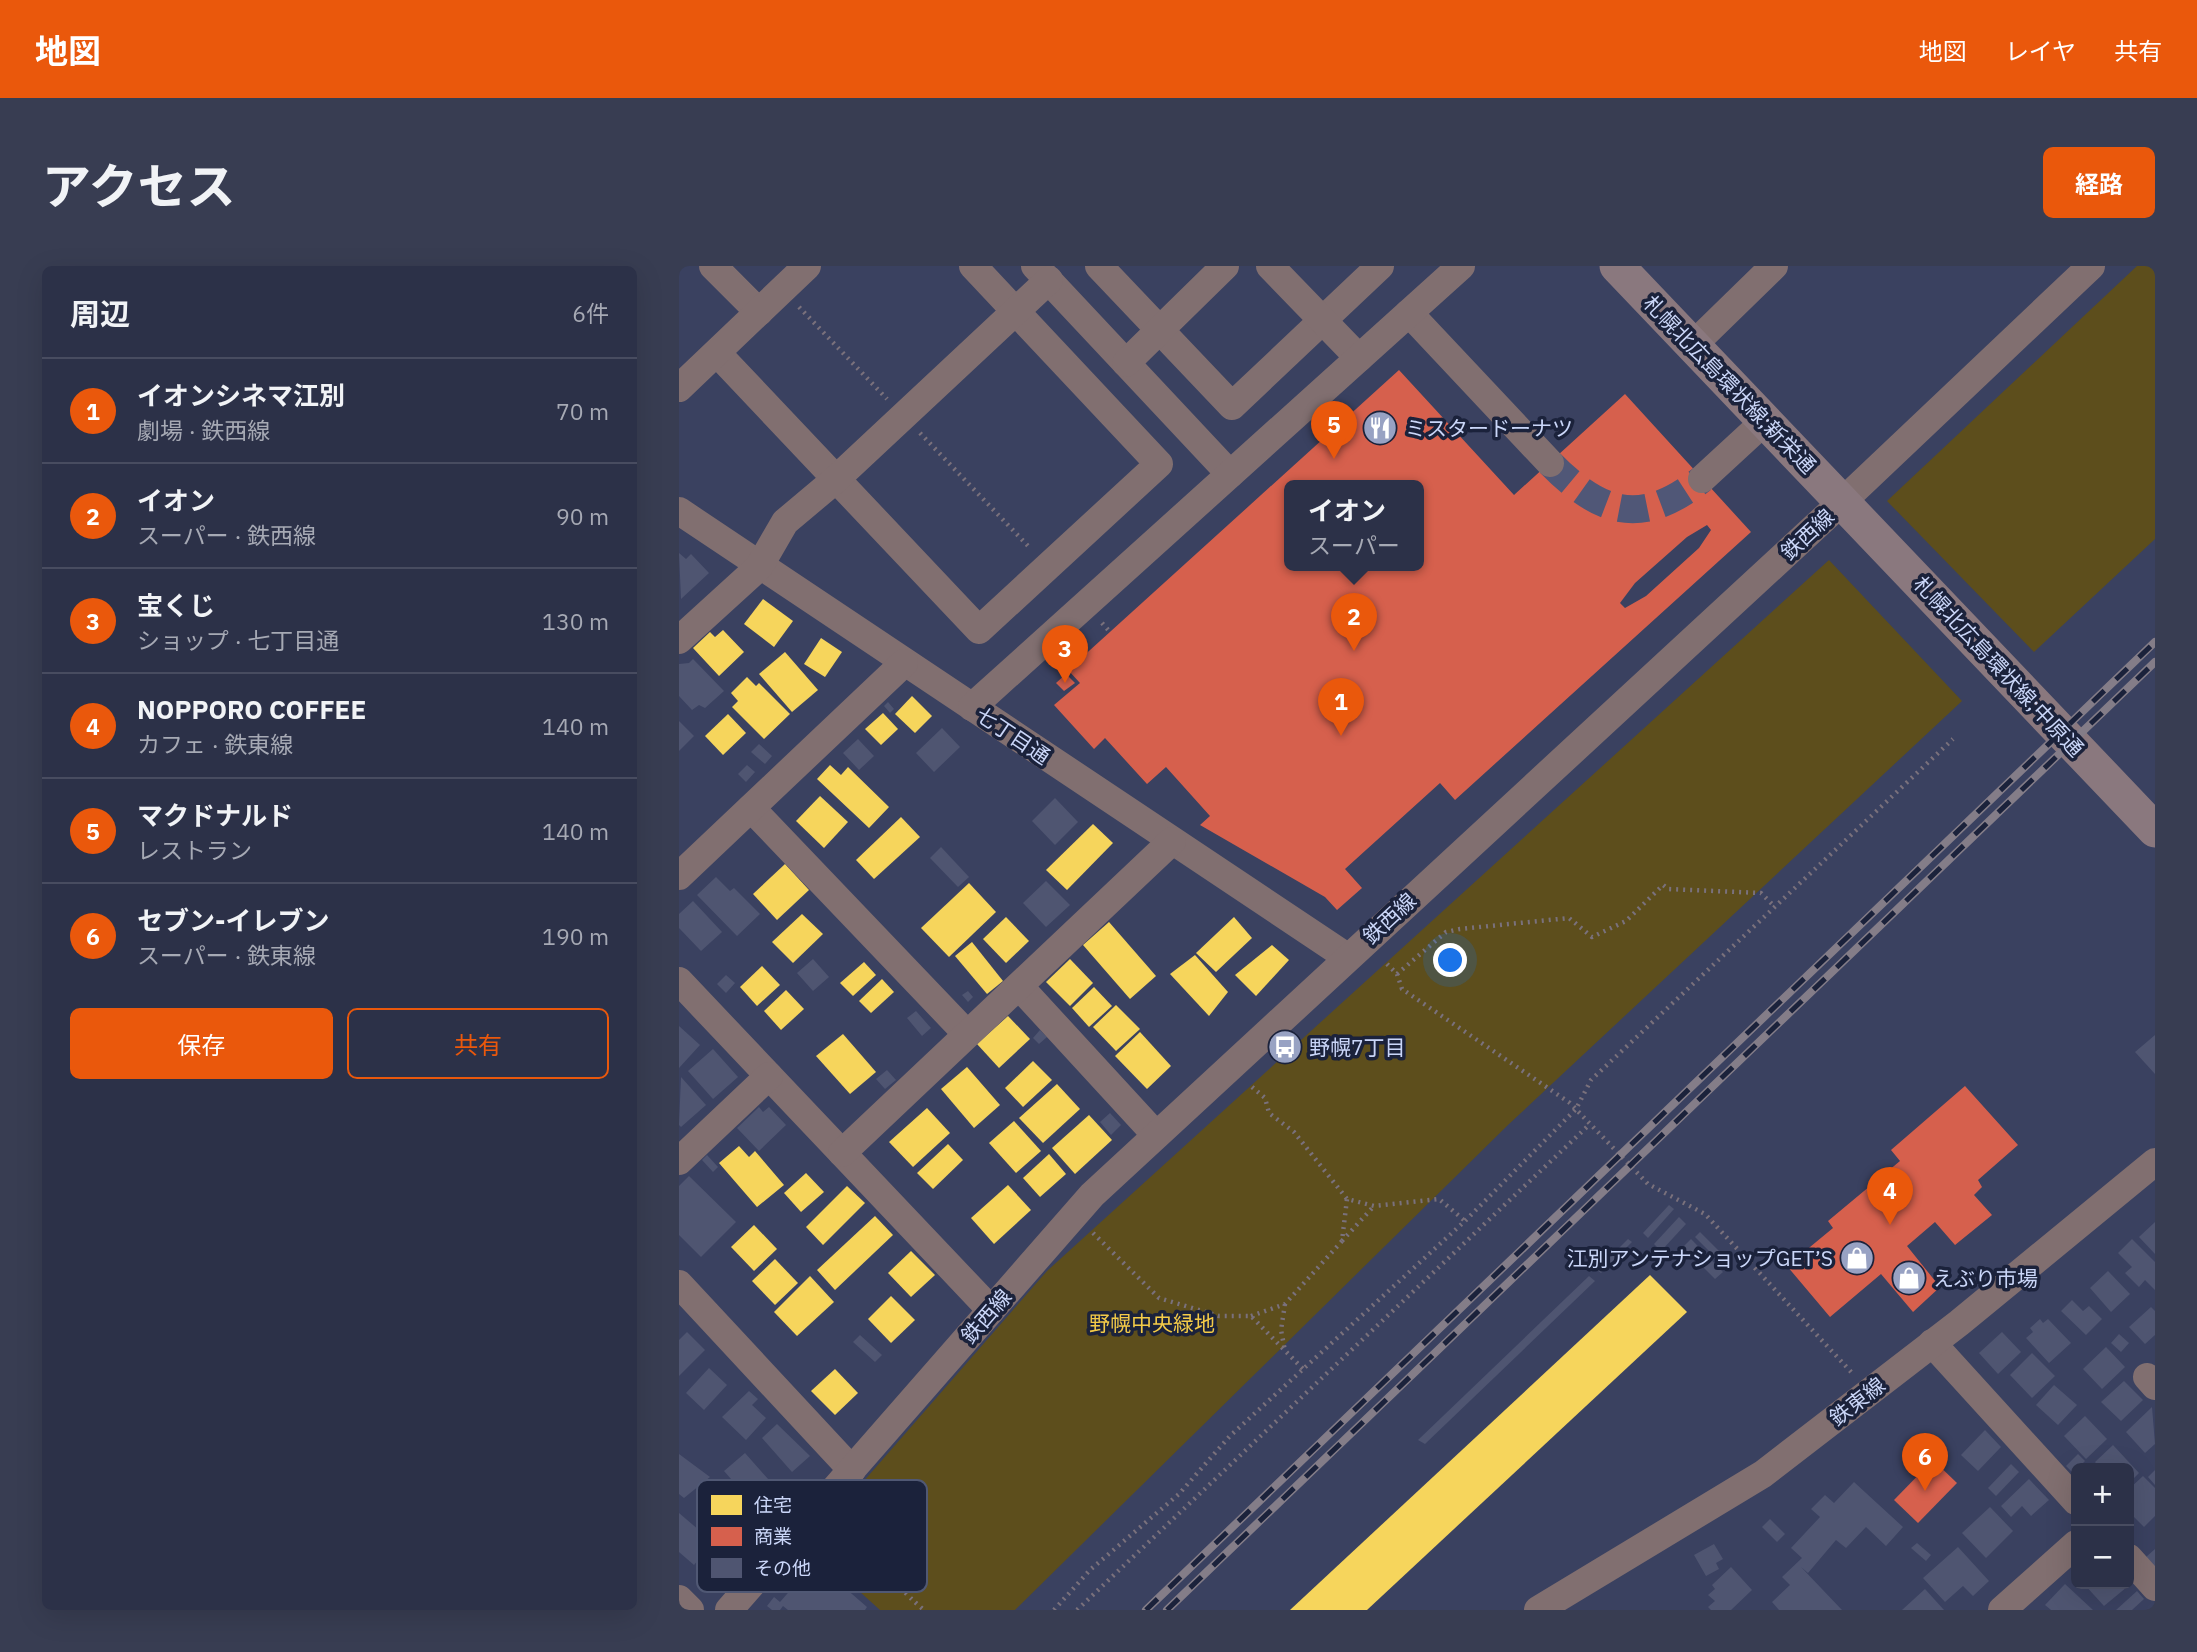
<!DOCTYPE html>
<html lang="ja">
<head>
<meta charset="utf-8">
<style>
	body { margin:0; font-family:"IBM Plex Sans","Noto Sans JP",sans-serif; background:#383d52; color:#f1f3f6 }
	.controls { position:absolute; right:21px; bottom:21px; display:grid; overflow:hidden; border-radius:10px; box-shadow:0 7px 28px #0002 }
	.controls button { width:63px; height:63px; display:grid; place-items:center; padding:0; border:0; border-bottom:2px solid #484c60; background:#2c3148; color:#f1f3f6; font:35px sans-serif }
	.you { position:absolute; left:772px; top:695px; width:24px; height:24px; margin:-18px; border:5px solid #fff; border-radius:50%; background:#1a73e8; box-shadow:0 0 0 10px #1a73e833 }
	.badge { display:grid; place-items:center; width:46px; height:46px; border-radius:50%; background:#ea580c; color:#fff; font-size:23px; font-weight:700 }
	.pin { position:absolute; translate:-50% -58px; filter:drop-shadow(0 2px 4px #0008) }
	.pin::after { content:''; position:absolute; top:37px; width:24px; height:21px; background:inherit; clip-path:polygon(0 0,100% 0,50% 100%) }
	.popup { position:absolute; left:605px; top:214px; width:140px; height:91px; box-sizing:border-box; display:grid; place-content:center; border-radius:10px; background:#2c3148; filter:drop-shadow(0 2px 5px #0005); font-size:23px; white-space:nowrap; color:#a6a9b4 }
	.popup b { font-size:26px; color:#f1f3f6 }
	.popup::after { content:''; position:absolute; left:50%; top:100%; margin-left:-14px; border:14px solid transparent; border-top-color:#2c3148 }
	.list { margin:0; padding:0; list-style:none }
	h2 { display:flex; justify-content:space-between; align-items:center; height:91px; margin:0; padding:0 28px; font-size:30px }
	h2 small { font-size:23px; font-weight:400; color:#a6a9b4 }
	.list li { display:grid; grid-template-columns:46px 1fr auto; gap:21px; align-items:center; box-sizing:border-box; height:105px; padding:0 28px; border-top:2px solid #484c60 }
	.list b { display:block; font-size:26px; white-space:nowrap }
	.list p { margin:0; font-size:23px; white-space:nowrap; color:#a6a9b4 }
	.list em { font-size:23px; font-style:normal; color:#a6a9b4 }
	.actions { display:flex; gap:14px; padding:21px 28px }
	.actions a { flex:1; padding:16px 0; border:2px solid #ea580c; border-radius:10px; text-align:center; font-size:24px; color:#ea580c }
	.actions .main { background:#ea580c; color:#fff }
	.map { position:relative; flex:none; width:1476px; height:1344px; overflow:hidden; border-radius:10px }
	header { display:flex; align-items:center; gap:42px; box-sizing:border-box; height:98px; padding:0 35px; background:#ea580c; color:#fff }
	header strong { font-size:33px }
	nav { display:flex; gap:38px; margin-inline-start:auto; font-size:24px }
	.intro { display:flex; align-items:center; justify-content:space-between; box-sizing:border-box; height:168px; padding:0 42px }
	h1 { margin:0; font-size:49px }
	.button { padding:18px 32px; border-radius:10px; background:#ea580c; color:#fff; font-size:24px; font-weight:700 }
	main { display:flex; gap:42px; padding:0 42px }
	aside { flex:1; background:#2c3148; border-radius:10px; box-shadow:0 7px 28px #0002 }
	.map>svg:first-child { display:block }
	.green { fill:#5d4e1c }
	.homes { fill:#f6d55c }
	.shops { fill:#d6604d; fill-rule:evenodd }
	.building { fill:#4f5571 }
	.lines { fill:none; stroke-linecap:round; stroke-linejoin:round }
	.minor-tunnel { stroke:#505777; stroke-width:28; stroke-dasharray:28 14; stroke-linecap:butt }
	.path { stroke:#7a717c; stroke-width:4.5; stroke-dasharray:2 5; stroke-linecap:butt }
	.minor { stroke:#816f70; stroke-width:28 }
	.major { stroke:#8a787e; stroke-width:35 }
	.rail-casing { stroke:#847d88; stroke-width:8 }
	.rail { stroke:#1b223b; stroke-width:5; stroke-dasharray:16; stroke-linecap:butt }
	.labels { text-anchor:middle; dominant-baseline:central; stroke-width:7; stroke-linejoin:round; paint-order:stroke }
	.street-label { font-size:21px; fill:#cad6f8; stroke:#1b223b }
	.poi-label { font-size:21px; fill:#cad6f8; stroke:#1b223b; text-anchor:start }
	.park-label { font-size:21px; fill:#f4cb48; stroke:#1b223b }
	.key { fill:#1b223b; stroke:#505874; stroke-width:2 }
	.key-label { font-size:19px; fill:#cad6f8 }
</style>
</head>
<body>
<header>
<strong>地図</strong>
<nav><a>地図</a><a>レイヤ</a><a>共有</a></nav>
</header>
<div class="intro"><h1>アクセス</h1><a class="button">経路</a></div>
<main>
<aside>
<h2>周辺<small>6件</small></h2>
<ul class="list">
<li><span class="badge">1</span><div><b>イオンシネマ江別</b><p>劇場 · 鉄西線</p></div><em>70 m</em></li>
<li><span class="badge">2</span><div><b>イオン</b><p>スーパー · 鉄西線</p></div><em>90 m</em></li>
<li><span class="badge">3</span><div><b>宝くじ</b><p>ショップ · 七丁目通</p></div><em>130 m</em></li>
<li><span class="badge">4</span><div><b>NOPPORO COFFEE</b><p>カフェ · 鉄東線</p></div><em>140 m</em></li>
<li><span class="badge">5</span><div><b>マクドナルド</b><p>レストラン</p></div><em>140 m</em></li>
<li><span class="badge">6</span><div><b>セブン-イレブン</b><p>スーパー · 鉄東線</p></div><em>190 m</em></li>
</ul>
<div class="actions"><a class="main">保存</a><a>共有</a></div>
</aside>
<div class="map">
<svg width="1476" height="1344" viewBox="0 0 1476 1344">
	<rect width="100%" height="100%" fill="#3a4160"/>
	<g class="green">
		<polygon points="1458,0 1476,0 1476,273 1355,386 1208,235"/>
		<polygon points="1150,294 1283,435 830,858 336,1344 201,1344 129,1279 368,1005"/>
	</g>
	<g class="homes">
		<polygon points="84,333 114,355 95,381 65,358"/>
		<polygon points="44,364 65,386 40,410 14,382 31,366 36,371"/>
		<polygon points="142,372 163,386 146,411 125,398"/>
		<polygon points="106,386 139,424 113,446 80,408"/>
		<polygon points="68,411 77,420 80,417 111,448 85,473 53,441 59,435 52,427"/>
		<polygon points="233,430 253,450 236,467 216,448"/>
		<polygon points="204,447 219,463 202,479 186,463"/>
		<polygon points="49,448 67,467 44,489 26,470"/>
		<polygon points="151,499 162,509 169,501 210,541 190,562 138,513"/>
		<polygon points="141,530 169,556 145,582 117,555"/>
		<polygon points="222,551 241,571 195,613 177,594"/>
		<polygon points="414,558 434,577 388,624 367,604"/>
		<polygon points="106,598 130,624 98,654 74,628"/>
		<polygon points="290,617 317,646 270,691 242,662"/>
		<polygon points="123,648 144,668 114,697 93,676"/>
		<polygon points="327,651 350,675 327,697 304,673"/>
		<polygon points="555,651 573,672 537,706 517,687"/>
		<polygon points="430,656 477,710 451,733 404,679"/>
		<polygon points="293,676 324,715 308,728 276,690"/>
		<polygon points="593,679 610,694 577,730 556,709"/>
		<polygon points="516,689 549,726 530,750 491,708"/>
		<polygon points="391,693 414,717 391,740 367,716"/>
		<polygon points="185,696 197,709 174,730 161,717"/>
		<polygon points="83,700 101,719 78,740 61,721"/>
		<polygon points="203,713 215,726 192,747 180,735"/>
		<polygon points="415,721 433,740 410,761 393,742"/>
		<polygon points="107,724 125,743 102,764 85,745"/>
		<polygon points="437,739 461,763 437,785 414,761"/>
		<polygon points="329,750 351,773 320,802 298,778"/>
		<polygon points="461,766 492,800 468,823 436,790"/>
		<polygon points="164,768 197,806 171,828 137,790"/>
		<polygon points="354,795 373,814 344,841 326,822"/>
		<polygon points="288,801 321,839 295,862 262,823"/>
		<polygon points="378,818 401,843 364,877 340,852"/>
		<polygon points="248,842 271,867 234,901 210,876"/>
		<polygon points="410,849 433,874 396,908 373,882"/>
		<polygon points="335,855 362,885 337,907 310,877"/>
		<polygon points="269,878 284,894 254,923 238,907"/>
		<polygon points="60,880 70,891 76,885 105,919 78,941 40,897"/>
		<polygon points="370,888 387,908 361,931 344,912"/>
		<polygon points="127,907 145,926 122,946 105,927"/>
		<polygon points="329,919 352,944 315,978 292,952"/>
		<polygon points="168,920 186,937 144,979 127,961"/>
		<polygon points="196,950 214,969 156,1024 138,1004"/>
		<polygon points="75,959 98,983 75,1005 52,981"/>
		<polygon points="232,985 256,1009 232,1031 209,1007"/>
		<polygon points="96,993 119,1017 96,1039 73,1015"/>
		<polygon points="971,1009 1008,1046 688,1344 611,1344"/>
		<polygon points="131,1010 155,1036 118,1070 95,1046"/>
		<polygon points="212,1030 236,1054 212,1077 189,1053"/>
		<polygon points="156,1103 179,1127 156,1149 132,1125"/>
	</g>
	<g class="shops">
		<path d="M720,104L835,229L946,128L1072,266L776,534L761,517L666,603L683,622L658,644L646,631L521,559L531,550L487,501L468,518L426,472L415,483L375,439L401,417L389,404ZM610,219H740V299H610ZM1028,259L1032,264L1020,282L967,330L946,342L941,337L956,317L1008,271Z"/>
		<polygon points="387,408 396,417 385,425 377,417"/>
		<polygon points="1286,820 1339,879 1299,914 1303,921 1295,929 1313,949 1276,979 1256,956 1228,980 1261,1021 1234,1046 1202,1008 1151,1051 1108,1000 1154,962 1149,955 1221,895 1212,884"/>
		<polygon points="1254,1194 1278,1217 1239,1257 1215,1234"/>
	</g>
	<g class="building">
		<polygon points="0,287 7,293 12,288 30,307 2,333"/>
		<polygon points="14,393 45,425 26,442 20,439 13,444 0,430 0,398 10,397"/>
		<polygon points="209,436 215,443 211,447 205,440"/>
		<polygon points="0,455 15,470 0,485"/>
		<polygon points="263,462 281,481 255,506 237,487"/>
		<polygon points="179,473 195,490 180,504 164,487"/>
		<polygon points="80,478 93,490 86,498 72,486"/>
		<polygon points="68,499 76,506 67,516 59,508"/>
		<polygon points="376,532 399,556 376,579 353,555"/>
		<polygon points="262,581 290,611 279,621 251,592"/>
		<polygon points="37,611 51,625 55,622 81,648 58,670 18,629"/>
		<polygon points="367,615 391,639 367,661 344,637"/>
		<polygon points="14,635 43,666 22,685 0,662 0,648"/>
		<polygon points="134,693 150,711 134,725 118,707"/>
		<polygon points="47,709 56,717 47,727 38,718"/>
		<polygon points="289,725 294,731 289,736 283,729"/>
		<polygon points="237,745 252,762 243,770 228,752"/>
		<polygon points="0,760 21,779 0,802"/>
		<polygon points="361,764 368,771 360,778 354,772"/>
		<polygon points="1476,769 1476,808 1456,786"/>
		<polygon points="34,783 59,811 34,833 9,805"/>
		<polygon points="208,804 217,814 206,823 197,813"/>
		<polygon points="2,811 27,839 2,861 0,859"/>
		<polygon points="80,841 84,846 90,841 107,859 80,885 58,862"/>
		<polygon points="431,847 442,859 432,869 421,856"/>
		<polygon points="28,889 39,901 34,906 23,894"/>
		<polygon points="10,910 57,956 22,991 0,969 0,920"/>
		<polygon points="990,939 995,943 969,972 964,967"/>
		<polygon points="1000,951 1007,958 982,985 975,978"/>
		<polygon points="1476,956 1476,988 1460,971"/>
		<polygon points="1021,966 1051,996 1046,1001 1016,971"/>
		<polygon points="949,973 953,976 922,1007 918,1004"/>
		<polygon points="1012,973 1044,1006 1036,1013 1004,981"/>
		<polygon points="1453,973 1476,996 1476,1024 1466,1014 1460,1021 1446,1007 1453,1001 1439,987"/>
		<polygon points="1429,1005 1451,1028 1432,1046 1411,1022"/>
		<polygon points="910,1010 916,1015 746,1178 739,1174"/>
		<polygon points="1393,1034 1404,1045 1410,1040 1423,1053 1407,1069 1382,1045"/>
		<polygon points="1472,1041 1476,1045 1476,1069 1466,1078 1450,1061"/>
		<polygon points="1361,1053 1364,1057 1369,1053 1392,1077 1370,1097 1347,1072 1354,1066 1351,1062"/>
		<polygon points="8,1066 26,1084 0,1110 0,1074"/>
		<polygon points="1323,1066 1342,1086 1319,1108 1300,1087"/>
		<polygon points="1440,1068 1450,1077 1442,1086 1432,1077"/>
		<polygon points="181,1069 203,1089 196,1096 174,1076"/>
		<polygon points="1427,1081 1446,1101 1423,1123 1404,1103"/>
		<polygon points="1353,1087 1376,1110 1353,1132 1331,1109"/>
		<polygon points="30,1102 48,1119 25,1144 7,1127"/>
		<polygon points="1445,1115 1464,1134 1442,1155 1422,1136"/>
		<polygon points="1375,1119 1398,1139 1379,1159 1357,1139"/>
		<polygon points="70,1125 79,1133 73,1139 87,1152 67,1174 43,1151"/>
		<polygon points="1473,1141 1476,1178 1466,1187 1447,1166"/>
		<polygon points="1406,1150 1428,1173 1407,1193 1385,1170"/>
		<polygon points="98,1158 131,1190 113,1206 83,1172"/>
		<polygon points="1306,1164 1322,1181 1299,1205 1282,1189"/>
		<polygon points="1434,1179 1460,1207 1450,1217 1450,1202 1421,1202 1416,1196"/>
		<polygon points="66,1187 98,1223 74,1245 62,1232 66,1229 45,1205"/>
		<polygon points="0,1188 31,1211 5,1232 0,1228"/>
		<polygon points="1399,1188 1406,1195 1394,1207 1387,1200"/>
		<polygon points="1332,1198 1340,1206 1317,1230 1309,1222"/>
		<polygon points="1476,1204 1476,1219 1469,1211"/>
		<polygon points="1464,1210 1476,1222 1476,1250 1465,1261 1450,1246 1450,1223"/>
		<polygon points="1350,1213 1370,1234 1352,1250 1343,1240 1332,1251 1322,1240"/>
		<polygon points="1175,1216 1224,1261 1207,1280 1187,1261 1167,1282 1157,1274 1129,1307 1122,1301 1163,1344 1100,1344 1093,1336 1111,1319 1103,1311 1123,1292 1112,1282 1141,1251 1132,1243 1146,1229 1155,1237"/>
		<polygon points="1311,1241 1334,1265 1307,1292 1283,1267"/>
		<polygon points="0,1247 34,1276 15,1299 0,1286"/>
		<polygon points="1091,1253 1106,1268 1098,1276 1083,1261"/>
		<polygon points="1238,1277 1252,1289 1247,1295 1232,1282"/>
		<polygon points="1035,1278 1044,1293 1037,1297 1040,1303 1027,1310 1015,1289"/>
		<polygon points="1279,1281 1310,1315 1294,1330 1284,1320 1266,1336 1244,1312"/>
		<polygon points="1476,1283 1476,1301 1467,1291"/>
		<polygon points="136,1296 188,1341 186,1344 109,1344 104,1340 101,1344 93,1344 88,1340 95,1331 101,1336"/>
		<polygon points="1052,1301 1073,1324 1052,1344 1032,1344 1029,1341 1036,1335 1029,1329 1036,1323 1033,1319"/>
		<polygon points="1386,1318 1414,1344 1372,1344 1366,1339"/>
		<polygon points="1405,1318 1445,1318 1448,1321 1425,1340"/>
		<polygon points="1246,1323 1265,1344 1223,1344"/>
		<polygon points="1458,1325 1465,1333 1453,1344 1437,1344"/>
	</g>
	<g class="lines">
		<path class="minor-tunnel" d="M871,197C922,249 963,261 1023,213"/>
		<g class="path">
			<polyline points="120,41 208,133"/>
			<polyline points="241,167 351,282"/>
			<polyline points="423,357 431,366"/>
			<polyline points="708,698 718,708 723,723 891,837 969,918 1026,948 1174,1108"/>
			<polyline points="718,708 767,666 781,663 890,652 913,671 947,655 984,619 989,623 1082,627 1096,641"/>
			<polyline points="573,821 586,832 590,847 615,866 668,933 695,940 760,933 786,955"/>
			<polyline points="414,967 480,1032 540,1050 572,1050 626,1105"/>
			<polyline points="663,975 695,940"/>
			<polyline points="606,1038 602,1064 606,1085"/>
			<polyline points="572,1050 606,1038 663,975 668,933"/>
			<path d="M182,1233C195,1281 205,1311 245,1344"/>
			<polyline points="375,1344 411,1304 500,1228 551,1170 786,955 897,843 912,814 1274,473"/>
			<polyline points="398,1344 911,858"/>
		</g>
		<g class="minor">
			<polyline points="34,0 80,46"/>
			<polyline points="356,0 551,208"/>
			<polyline points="420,0 553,140 701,0"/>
			<polyline points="591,0 680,92"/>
			<polyline points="730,47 871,197"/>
			<polyline points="1014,79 1095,0"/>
			<polyline points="38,87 300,364 480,198 294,0"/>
			<polyline points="447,97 546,0"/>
			<polyline points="0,122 128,0"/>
			<polyline points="1023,213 1086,155"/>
			<polyline points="0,245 668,691"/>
			<polyline points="0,374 80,301 106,256 156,214 370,14"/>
			<polyline points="293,441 782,0"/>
			<polyline points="72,542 288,768"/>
			<polyline points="0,610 225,397"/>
			<polyline points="0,715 312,1044"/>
			<polyline points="340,720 477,869"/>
			<polyline points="163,887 493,575"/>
			<polyline points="0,895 90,810"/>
			<polyline points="0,1018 173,1204"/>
			<polyline points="1253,1077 1397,1235"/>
			<polyline points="1468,1111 1476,1120"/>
			<polyline points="1450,1292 1476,1321"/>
			<polyline points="0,1333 11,1344"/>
			<polyline points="50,1344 413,929 1164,235 1412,0"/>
			<polyline points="859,1344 1084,1208 1280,1057 1476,896"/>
			<polyline points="1323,1344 1397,1278"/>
		</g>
		<polyline class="major" points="938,0 1476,564"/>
		<g class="rail-casing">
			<g id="rail">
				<polyline points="467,1344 1476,376"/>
				<polyline points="488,1344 1476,396"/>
			</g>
		</g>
		<use href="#rail" class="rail"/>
	</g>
	<defs>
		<g id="restaurant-disc" transform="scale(1.75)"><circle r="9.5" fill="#98a2c3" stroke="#1b223b"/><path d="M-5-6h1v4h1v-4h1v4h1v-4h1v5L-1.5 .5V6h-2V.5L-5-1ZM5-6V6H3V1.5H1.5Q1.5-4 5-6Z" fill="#fff"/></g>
		<g id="bus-disc" transform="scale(1.75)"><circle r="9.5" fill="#98a2c3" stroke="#1b223b"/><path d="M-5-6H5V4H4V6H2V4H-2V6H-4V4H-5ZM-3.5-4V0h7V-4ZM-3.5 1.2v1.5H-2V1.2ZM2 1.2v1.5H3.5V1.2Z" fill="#fff"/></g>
		<g id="shop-disc" transform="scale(1.75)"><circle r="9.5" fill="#98a2c3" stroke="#1b223b"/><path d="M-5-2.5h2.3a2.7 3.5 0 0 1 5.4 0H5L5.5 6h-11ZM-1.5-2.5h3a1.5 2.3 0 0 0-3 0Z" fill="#fff"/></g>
	</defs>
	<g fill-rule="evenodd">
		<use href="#restaurant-disc" x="701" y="162"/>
		<use href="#bus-disc" x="606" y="781"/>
		<use href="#shop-disc" x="1178" y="992"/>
		<use href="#shop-disc" x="1230" y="1012"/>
	</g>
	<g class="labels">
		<g class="street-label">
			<text transform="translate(1051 118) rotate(46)">札幌北広島環状線;新栄通</text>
			<text transform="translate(1128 268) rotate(-43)">鉄西線</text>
			<text transform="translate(1320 400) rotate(47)">札幌北広島環状線;中原通</text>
			<text transform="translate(334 469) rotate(34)">七丁目通</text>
			<text transform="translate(710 652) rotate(-43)">鉄西線</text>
			<text transform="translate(307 1050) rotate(-49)">鉄西線</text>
			<text transform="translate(1178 1135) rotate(-38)">鉄東線</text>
		</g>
		<g class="poi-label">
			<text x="726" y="162">ミスタードーナツ</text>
			<text x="630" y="781">野幌7丁目</text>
			<text x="1154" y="992" text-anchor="end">江別アンテナショップGET’S</text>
			<text x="1254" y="1012">えぶり市場</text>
		</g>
		<g class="park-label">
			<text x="473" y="1057">野幌中央緑地</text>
		</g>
	</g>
	<rect x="18" y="1214" width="230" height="112" rx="10" class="key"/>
	<rect x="32" y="1229" width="31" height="20" fill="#f6d55c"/>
	<rect x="32" y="1261" width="31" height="19" fill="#d6604d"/>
	<rect x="32" y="1292" width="31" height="20" fill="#4f5571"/>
	<g class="key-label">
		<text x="75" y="1246">住宅</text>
		<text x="75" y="1277">商業</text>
		<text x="75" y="1309">その他</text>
	</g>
</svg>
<div class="controls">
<button>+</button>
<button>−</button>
</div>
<div class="you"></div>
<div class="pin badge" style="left:662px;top:470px">1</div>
<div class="pin badge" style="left:675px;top:385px">2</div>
<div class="popup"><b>イオン</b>スーパー</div>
<div class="pin badge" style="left:386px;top:417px">3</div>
<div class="pin badge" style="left:1211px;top:959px">4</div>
<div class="pin badge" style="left:655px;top:193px">5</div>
<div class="pin badge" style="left:1246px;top:1225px">6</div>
</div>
</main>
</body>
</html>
